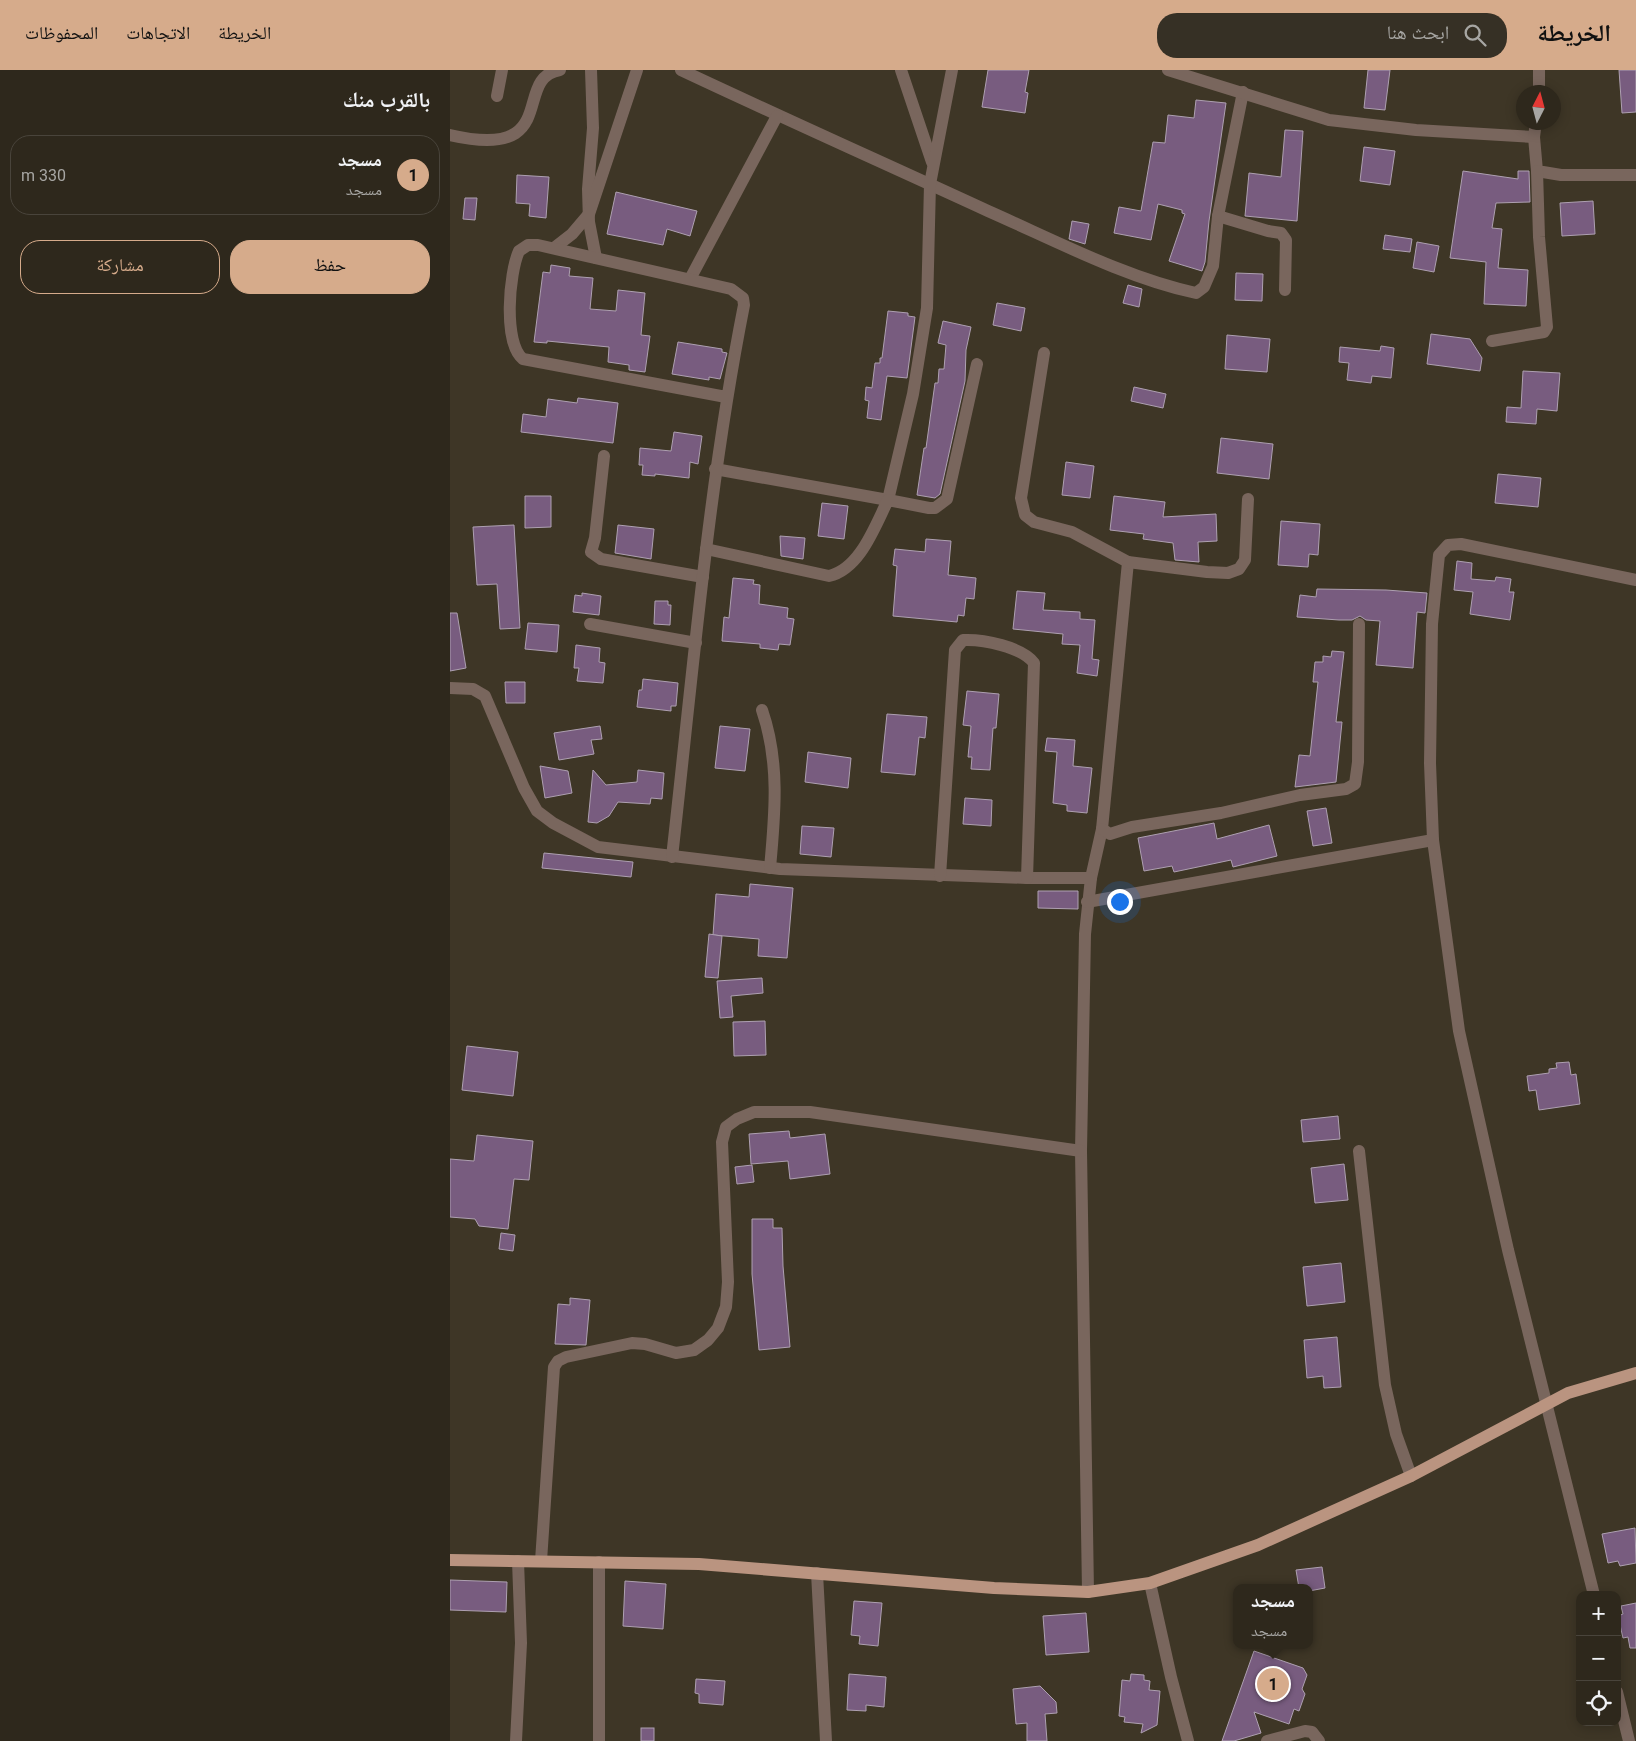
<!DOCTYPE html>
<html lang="ar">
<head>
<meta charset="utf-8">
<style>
	body { margin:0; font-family:Roboto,"Noto Naskh Arabic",sans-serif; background:#363025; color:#f1f3f6; direction:rtl }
	.controls { position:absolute; right:15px; bottom:15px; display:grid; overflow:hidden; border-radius:10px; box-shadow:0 2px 12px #0003 }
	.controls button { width:45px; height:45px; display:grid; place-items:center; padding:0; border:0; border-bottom:1px solid #49443b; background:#2e281c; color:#f1f3f6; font:25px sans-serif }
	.compass { position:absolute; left:1066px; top:15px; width:45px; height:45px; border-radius:50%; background:#2e281c; box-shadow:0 2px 12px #0003; rotate:6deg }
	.you { position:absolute; left:669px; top:831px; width:18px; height:18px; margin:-12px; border:4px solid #fff; border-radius:50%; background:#1a73e8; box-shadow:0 0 0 8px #1a73e833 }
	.badge { display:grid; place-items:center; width:32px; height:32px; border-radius:50%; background:#d6ab8b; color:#111; font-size:16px; font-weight:700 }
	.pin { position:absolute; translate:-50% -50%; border:2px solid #fff; box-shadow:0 1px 5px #0006 }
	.popup { position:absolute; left:783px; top:1514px; width:80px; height:65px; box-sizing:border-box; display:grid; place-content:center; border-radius:10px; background:#2e281c; filter:drop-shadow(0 1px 4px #0005); font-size:16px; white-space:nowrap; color:#a7a6a3 }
	.popup b { font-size:19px; color:#f1f3f6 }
	.popup::after { content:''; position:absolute; left:50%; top:100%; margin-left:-10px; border:10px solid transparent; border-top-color:#2e281c }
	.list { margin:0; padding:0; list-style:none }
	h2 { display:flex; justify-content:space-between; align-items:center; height:65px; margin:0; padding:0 20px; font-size:21px }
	h2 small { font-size:16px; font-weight:400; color:#a7a6a3 }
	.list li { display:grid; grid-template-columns:32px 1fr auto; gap:15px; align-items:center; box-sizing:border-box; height:80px; margin:0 10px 10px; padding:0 10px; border:1px solid #49443b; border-radius:20px }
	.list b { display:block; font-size:19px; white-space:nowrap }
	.list p { margin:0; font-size:16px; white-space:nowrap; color:#a7a6a3 }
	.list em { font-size:16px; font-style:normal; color:#a7a6a3 }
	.actions { display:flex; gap:10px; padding:15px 20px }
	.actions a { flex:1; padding:11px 0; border:1px solid #d6ab8b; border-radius:20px; text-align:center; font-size:18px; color:#d6ab8b }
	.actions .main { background:#d6ab8b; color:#111 }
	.icon { flex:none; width:28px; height:28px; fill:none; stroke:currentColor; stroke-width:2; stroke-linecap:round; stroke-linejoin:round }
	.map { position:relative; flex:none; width:1186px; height:1671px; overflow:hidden; direction:ltr }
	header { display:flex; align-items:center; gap:30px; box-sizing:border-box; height:70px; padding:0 25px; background:#d6ab8b; color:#111 }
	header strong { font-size:24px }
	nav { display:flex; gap:28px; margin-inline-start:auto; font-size:18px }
	.search { width:350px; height:45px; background:#363025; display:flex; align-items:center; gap:12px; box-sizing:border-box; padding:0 18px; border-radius:20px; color:#a7a6a3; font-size:19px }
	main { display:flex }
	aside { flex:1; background:#2e281c }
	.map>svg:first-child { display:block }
	.building { fill:#785c7f; stroke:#aea0b1 }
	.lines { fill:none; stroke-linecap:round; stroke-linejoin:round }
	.minor { stroke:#79665d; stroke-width:12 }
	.major { stroke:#ba9480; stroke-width:12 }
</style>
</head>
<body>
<header>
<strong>الخريطة</strong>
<div class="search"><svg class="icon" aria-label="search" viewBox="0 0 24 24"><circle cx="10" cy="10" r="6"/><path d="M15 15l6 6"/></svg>ابحث هنا</div>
<nav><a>الخريطة</a><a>الاتجاهات</a><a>المحفوظات</a></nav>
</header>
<main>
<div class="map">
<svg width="1186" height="1671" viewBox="0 0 1186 1671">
	<rect width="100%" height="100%" fill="#3e3626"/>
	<g class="building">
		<polygon points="538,0 579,0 575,22 578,23 575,43 532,37"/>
		<polygon points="918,0 940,0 935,40 914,38"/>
		<polygon points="1169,0 1186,0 1186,42 1172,43"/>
		<polygon points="746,30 776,33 759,151 755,192 752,201 719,191 735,144 732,143 732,140 708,134 701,170 664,163 669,137 691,141 703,72 715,73 718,45 744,48"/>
		<polygon points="835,60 853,61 847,151 795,146 799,103 831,107"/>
		<polygon points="914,77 945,81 940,115 910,111"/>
		<polygon points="1013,101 1068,109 1068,101 1079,101 1080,132 1046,133 1042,158 1052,159 1048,198 1078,200 1076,236 1034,234 1036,192 1000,188"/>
		<polygon points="67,105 99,107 96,148 79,146 80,134 66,133"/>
		<polygon points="166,122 247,141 240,166 217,159 213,175 157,164"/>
		<polygon points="15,128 27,128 25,150 13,149"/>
		<polygon points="1143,131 1145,164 1112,166 1110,133"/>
		<polygon points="622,151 639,154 635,174 619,169"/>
		<polygon points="935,165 962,169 960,182 933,179"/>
		<polygon points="967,172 989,176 984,202 963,198"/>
		<polygon points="101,195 120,198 119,206 143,208 140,239 166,241 168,220 195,223 191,265 200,266 195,302 179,300 179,295 158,292 159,277 97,271 97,273 84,272 93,202 100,203"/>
		<polygon points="786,203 813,204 812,231 785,230"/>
		<polygon points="678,215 692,219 689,237 673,233"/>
		<polygon points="547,233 575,238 571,261 543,255"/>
		<polygon points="438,241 458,243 458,246 465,247 457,308 437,306 431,350 417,348 419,331 415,330 416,317 422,318 425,293 430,293 430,288 432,288"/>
		<polygon points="493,251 521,257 516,280 515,311 490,424 485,428 467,425 474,378 476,378 485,313 488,313 489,299 494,299 496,275 488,273"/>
		<polygon points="981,264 1020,269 1032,288 1030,301 977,294"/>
		<polygon points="777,265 820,269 817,302 775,299"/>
		<polygon points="228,272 272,279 272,282 277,283 270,309 259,307 259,310 222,304"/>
		<polygon points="931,276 944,278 941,308 922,306 921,313 897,310 899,293 889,292 890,277 930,281"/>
		<polygon points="1073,301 1110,303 1107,341 1087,339 1086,354 1056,352 1057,337 1071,338"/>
		<polygon points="684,317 716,324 713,338 681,331"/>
		<polygon points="128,328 168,333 163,373 71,362 73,344 96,347 98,329 127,333"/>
		<polygon points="224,362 252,366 248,394 240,392 239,408 205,404 205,406 192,405 193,395 189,395 190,378 221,381"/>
		<polygon points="771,368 823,374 819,409 767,403"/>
		<polygon points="616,392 644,396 640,428 612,425"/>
		<polygon points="1048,404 1091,408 1088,437 1045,433"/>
		<polygon points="75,426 101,426 101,457 75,458"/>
		<polygon points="664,426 715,432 713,447 766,444 767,471 748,472 749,492 725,490 723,473 693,469 694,464 660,460"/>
		<polygon points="372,433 398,436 394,469 368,466"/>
		<polygon points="831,451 870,454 868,485 859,484 858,497 828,495"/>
		<polygon points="64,455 70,558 50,559 47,514 27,515 23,457"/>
		<polygon points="168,455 204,459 201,489 165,483"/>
		<polygon points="330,466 355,468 353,489 331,486"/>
		<polygon points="476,469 501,471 498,505 526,508 524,529 516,528 514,546 508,545 507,552 443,546 447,496 443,495 445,479 475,482"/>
		<polygon points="1007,491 1022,493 1021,509 1045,511 1046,507 1061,509 1059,522 1064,522 1060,550 1020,544 1023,522 1004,520"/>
		<polygon points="283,508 304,510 303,514 310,515 309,534 338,538 337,548 344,549 340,575 329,574 328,580 310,578 310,574 272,571 274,547 279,548"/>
		<polygon points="867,519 936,520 977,523 975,543 967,542 963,598 926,595 930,551 916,550 910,546 902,550 889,550 847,547 850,525 866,527"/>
		<polygon points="567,521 595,523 593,540 630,542 630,549 645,550 642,589 649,590 647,606 627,603 630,575 612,574 613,564 563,559"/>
		<polygon points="132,523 151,526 149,545 123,542 125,525 132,526"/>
		<polygon points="205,531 218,531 218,535 221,535 220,555 204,554"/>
		<polygon points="0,543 7,543 16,598 0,601"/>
		<polygon points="78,553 109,555 107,582 75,579"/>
		<polygon points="126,575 150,578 149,592 155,593 153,613 127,611 129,598 124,598"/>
		<polygon points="882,581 894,582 886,652 892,652 886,712 845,717 849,685 860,686 868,612 863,612 865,592 873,592 873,586 881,587"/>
		<polygon points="193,609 228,613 226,636 221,636 221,641 187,637 189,620 192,620"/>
		<polygon points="55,612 75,612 75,633 56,633"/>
		<polygon points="517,621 549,624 546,658 543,658 540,700 521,699 522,687 518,687 521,656 513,655"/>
		<polygon points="437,644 477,647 475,668 469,667 465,705 431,702"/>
		<polygon points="150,656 152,669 141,670 144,684 109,690 104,663"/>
		<polygon points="270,656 300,659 295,701 265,698"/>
		<polygon points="597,668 625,670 623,696 642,698 637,743 617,741 617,735 603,733 607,682 595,681"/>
		<polygon points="358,682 401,688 398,718 355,712"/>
		<polygon points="90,696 118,701 122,723 95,728"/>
		<polygon points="143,700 156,715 187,712 188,700 214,703 212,729 201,728 200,734 168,732 159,746 147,753 138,752"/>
		<polygon points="515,728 542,730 541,756 513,754"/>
		<polygon points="876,738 882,773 863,776 857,741"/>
		<polygon points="764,753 767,769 819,755 827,786 783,797 781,790 724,802 722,796 694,801 688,768"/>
		<polygon points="352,756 384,758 381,787 350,784"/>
		<polygon points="94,783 183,792 181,807 92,798"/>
		<polygon points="300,814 343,818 337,888 308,886 309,869 263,865 266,824 299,827"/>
		<polygon points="588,821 628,821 628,839 588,838"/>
		<polygon points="259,864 272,866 268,908 255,907"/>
		<polygon points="312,908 313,923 281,926 283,947 270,948 267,911"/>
		<polygon points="315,951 316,985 284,986 283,952"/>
		<polygon points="17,976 68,982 63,1026 12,1020"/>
		<polygon points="1119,992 1121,1005 1126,1004 1130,1034 1089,1040 1086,1020 1079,1021 1077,1006 1099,1003 1099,999 1107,998 1106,993"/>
		<polygon points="888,1046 890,1069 853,1072 851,1050"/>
		<polygon points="339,1061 340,1068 375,1064 380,1104 340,1109 338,1091 301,1094 299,1064"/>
		<polygon points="27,1065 83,1071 79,1110 64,1109 58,1159 29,1156 25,1149 0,1147 0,1089 24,1091"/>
		<polygon points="894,1094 898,1130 865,1133 861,1098"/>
		<polygon points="302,1095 304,1112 287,1114 285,1097"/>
		<polygon points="302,1149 323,1149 323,1158 332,1158 333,1196 340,1277 309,1280 302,1204"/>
		<polygon points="51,1163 65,1165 63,1181 49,1179"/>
		<polygon points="891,1193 895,1232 857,1236 853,1197"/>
		<polygon points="120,1228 140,1230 136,1275 105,1274 108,1234 120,1235"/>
		<polygon points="887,1267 891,1317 874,1318 873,1306 857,1308 854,1270"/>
		<polygon points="1185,1458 1186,1493 1170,1496 1168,1491 1158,1493 1152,1464"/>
		<polygon points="872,1497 875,1518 859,1521 859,1518 849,1518 846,1500"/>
		<polygon points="0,1510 57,1512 56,1542 0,1540"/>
		<polygon points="175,1511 216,1514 213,1559 173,1556"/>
		<polygon points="404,1531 432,1533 428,1576 409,1574 410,1566 401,1565"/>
		<polygon points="1186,1533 1186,1578 1180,1578 1178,1567 1173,1568 1168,1546 1173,1544 1171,1536"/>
		<polygon points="636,1543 639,1582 596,1585 593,1546"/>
		<polygon points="804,1581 853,1598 857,1605 852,1619 855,1624 849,1641 844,1639 839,1654 804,1642 811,1663 784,1671 772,1671"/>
		<polygon points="399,1604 436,1607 434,1637 416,1635 416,1641 397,1640"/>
		<polygon points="681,1604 694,1605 694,1610 700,1611 699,1620 710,1621 707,1655 691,1663 693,1654 674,1652 675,1647 669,1646 672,1610 680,1611"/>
		<polygon points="246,1609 275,1611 273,1635 249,1633 249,1624 245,1623"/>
		<polygon points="590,1616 606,1632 607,1643 595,1644 597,1671 577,1671 577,1653 566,1654 563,1619"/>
		<rect x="191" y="1658" width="13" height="13"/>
	</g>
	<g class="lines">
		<g class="minor">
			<polyline points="141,0 143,58 138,119 139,152 146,188"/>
			<path d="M231,0C333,48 436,94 538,141C604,170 676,208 746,223L754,217L763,196L768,146L793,22"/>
			<polyline points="451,0 482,92"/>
			<polyline points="718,0 879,50 966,60 1084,67"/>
			<polyline points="1089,0 1089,22"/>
			<polyline points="47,26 52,0"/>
			<polyline points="1086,52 1084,67 1087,101 1111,105 1186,105"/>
			<path d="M0,65C113,91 61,8 110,0"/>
			<polyline points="768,146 818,161 831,163 836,170 835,220"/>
			<polyline points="104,178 122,164 139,144 187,0"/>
			<polyline points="240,209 327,46"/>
			<polyline points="1042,271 1094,262 1097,257 1089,167 1087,101"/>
			<polyline points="594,283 571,428 575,445 584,452 622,462 678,492 652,759 641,808"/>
			<polyline points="154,386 145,468 141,482 151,489 253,507"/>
			<polyline points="265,399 438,430 463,324 477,238 480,114 502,0"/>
			<path d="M256,479L379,506C410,499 425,456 438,430L479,438H485L497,429L527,294"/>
			<polyline points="678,492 757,502 778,503 789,499 795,490 798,429"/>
			<polyline points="140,554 246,573"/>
			<polyline points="0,618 23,619 35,626 74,718 87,741 103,753 148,777 330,799 577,808 641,808 635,864 631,1081 638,1522"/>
			<path d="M312,640C330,692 325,744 320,798"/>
			<polyline points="652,759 660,764 682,757 771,743 850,725 896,719 905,714 908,692 909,554"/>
			<path d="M222,787C243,602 258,417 294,235L293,228L281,219L88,175H78L69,181C59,203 53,273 73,289L276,327"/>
			<path d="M490,806L505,580L513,570C533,569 572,577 584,593L577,808"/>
			<polyline points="637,832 983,770"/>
			<polyline points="909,1081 935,1315 946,1364 961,1406"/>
			<polyline points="91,1491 104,1297 108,1291 116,1287 182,1273 195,1274 226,1283 244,1280 258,1270 268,1258 276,1237 278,1212 272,1072 276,1057 287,1049 304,1042 360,1042 631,1081"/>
			<polyline points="367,1503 376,1671"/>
			<polyline points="700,1513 721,1607 738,1671"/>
			<polyline points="1144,1525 1058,1180 1009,961 983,770 980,693 982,554 989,485 998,475 1011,474 1186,510"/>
			<polyline points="1167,1622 1179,1671"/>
			<polyline points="66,1671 71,1573 68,1491"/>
			<polyline points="149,1671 149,1492"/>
			<polyline points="817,1671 855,1661 862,1662 869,1671"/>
		</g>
		<polyline class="major" points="0,1490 249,1494 544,1518 638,1522 700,1513 808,1475 961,1406 1118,1323 1186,1303"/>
	</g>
</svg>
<div class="controls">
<button>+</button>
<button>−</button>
<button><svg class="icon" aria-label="locate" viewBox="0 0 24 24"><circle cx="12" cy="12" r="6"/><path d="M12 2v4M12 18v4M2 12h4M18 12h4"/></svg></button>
</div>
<svg class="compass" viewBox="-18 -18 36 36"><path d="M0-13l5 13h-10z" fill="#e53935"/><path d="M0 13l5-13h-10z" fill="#a7a6a3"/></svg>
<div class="you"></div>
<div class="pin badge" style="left:823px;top:1614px">1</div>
<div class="popup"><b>مسجد</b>مسجد</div>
</div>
<aside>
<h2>بالقرب منك<small></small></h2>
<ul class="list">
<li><span class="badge">1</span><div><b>مسجد</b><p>مسجد</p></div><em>330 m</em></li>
</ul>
<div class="actions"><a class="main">حفظ</a><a>مشاركة</a></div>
</aside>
</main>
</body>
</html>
